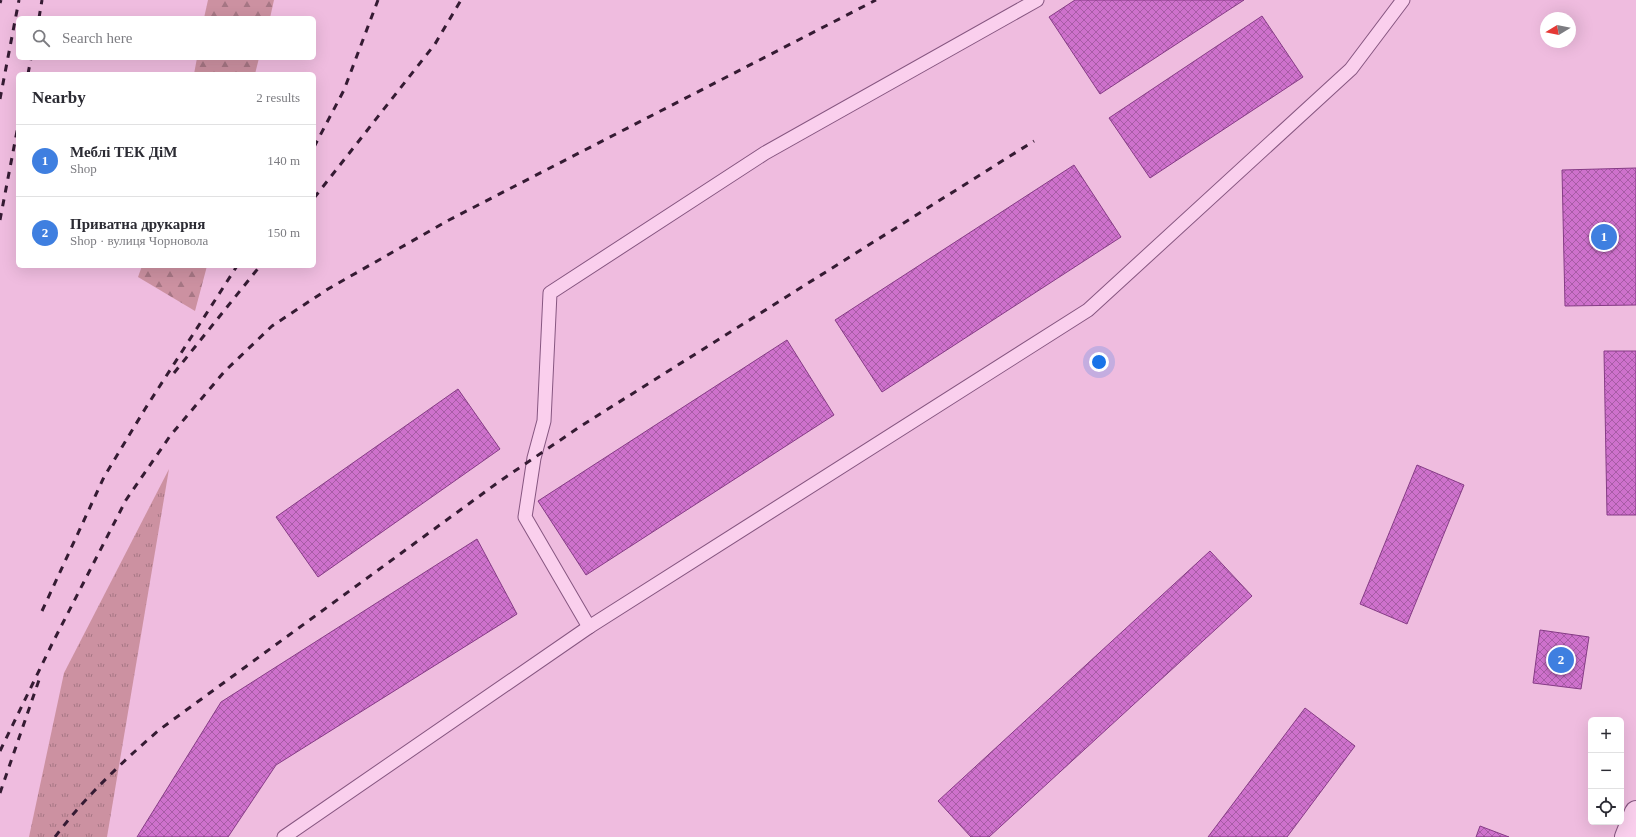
<!DOCTYPE html>
<html lang="en">
<head>
<meta charset="utf-8">
<style>
	body { margin:0; font-family:Georgia,serif; background:#f7f7f7; color:#2b2b33 }
	.controls { position:absolute; right:12px; bottom:12px; display:grid; overflow:hidden; border-radius:6px; box-shadow:0 4px 16px #0002 }
	.controls button { width:36px; height:36px; display:grid; place-items:center; padding:0; border:0; border-bottom:1px solid #e1e1e2; background:#fff; color:#2b2b33; font:20px sans-serif }
	.compass { position:absolute; left:1540px; top:12px; width:36px; height:36px; border-radius:50%; background:#fff; box-shadow:0 4px 16px #0002; rotate:260deg }
	.you { position:absolute; left:1099px; top:362px; width:14px; height:14px; margin:-10px; border:3px solid #fff; border-radius:50%; background:#1a73e8; box-shadow:0 0 0 6px #1a73e833 }
	.badge { display:grid; place-items:center; width:26px; height:26px; border-radius:50%; background:#2563eb; color:#fff; font-size:13px; font-weight:700 }
	.pin { position:absolute; translate:-50% -50%; border:2px solid #fff; box-shadow:0 1px 4px #0006 }
	.list { margin:0; padding:0; list-style:none }
	h2 { display:flex; justify-content:space-between; align-items:center; height:52px; margin:0; padding:0 16px; font-size:17px }
	h2 small { font-size:13px; font-weight:400; color:#7c7c81 }
	.list li { display:grid; grid-template-columns:26px 1fr auto; gap:12px; align-items:center; box-sizing:border-box; height:72px; padding:0 16px; border-top:1px solid #e1e1e2 }
	.list b { display:block; font-size:15px; white-space:nowrap }
	.list p { margin:0; font-size:13px; white-space:nowrap; color:#7c7c81 }
	.list em { font-size:13px; font-style:normal; color:#7c7c81 }
	.icon { flex:none; width:22px; height:22px; fill:none; stroke:currentColor; stroke-width:2; stroke-linecap:round; stroke-linejoin:round }
	.map { position:relative; flex:none; width:1636px; height:837px; overflow:hidden }
	.search { position:absolute; background:#fff; box-shadow:0 4px 16px #0002; left:16px; top:16px; width:300px; height:44px; display:flex; align-items:center; gap:10px; box-sizing:border-box; padding:0 14px; border-radius:6px; color:#7c7c81; font-size:15px }
	.panel { position:absolute; background:#fff; box-shadow:0 4px 16px #0002; left:16px; top:72px; width:300px; height:196px; border-radius:6px }
	.map>svg:first-child { display:block }
	.grass { fill:url(#grass-tufts) }
	.forest { fill:url(#forest-firs) }
	.building { fill:url(#building-cross-hatch); stroke:#863b86 }
	.lines { fill:none; stroke-linecap:round; stroke-linejoin:round }
	.service-casing { stroke:#865680; stroke-width:15 }
	.tertiary-casing { stroke:#865680; stroke-width:24 }
	.service { stroke:#facfed; stroke-width:13 }
	.tertiary { stroke:#facfed; stroke-width:22 }
	.rail { stroke:#351b33; stroke-width:3; stroke-dasharray:7 7; stroke-linecap:butt }
</style>
</head>
<body>
<div class="map">
<svg width="1636" height="837" viewBox="0 0 1636 837">
	<defs>
		<pattern id="grass-tufts" width="24" height="20" patternUnits="userSpaceOnUse"><rect width="24" height="20" fill="#cc91a1"/><path d="M3 7l-1-3M5 7V3M7 7l1-3M15 17l-1-3M17 17v-4M19 17l1-3" fill="none" stroke="#a67684"/></pattern>
		<pattern id="forest-firs" width="22" height="20" patternUnits="userSpaceOnUse"><rect width="22" height="20" fill="#cc91a1"/><path d="M5 1l3.5 6h-7zM16 11l3.5 6h-7z" fill="#a67684"/></pattern>
		<pattern id="building-cross-hatch" width="8" height="8" patternUnits="userSpaceOnUse"><rect width="8" height="8" fill="#ce71cc"/><path d="M0 0l8 8M0 8l8-8" fill="none" stroke="#a85ca6"/></pattern>
	</defs>
	<rect width="100%" height="100%" fill="#efbcdf"/>
	<polygon class="grass" points="169,469 107,837 29,837 64,673"/>
	<g class="forest">
		<polygon points="208,0 274,0 270,18 204,18"/>
		<polygon points="197,58 259,58 255,74 194,74"/>
		<polygon points="142,266 207,266 195,311 138,277"/>
	</g>
	<g class="building">
		<polygon points="1075,0 1244,0 1100,94 1049,17"/>
		<polygon points="1262,16 1303,77 1150,178 1109,118"/>
		<polygon points="1074,165 1121,237 882,392 835,320"/>
		<polygon points="1636,168 1636,305 1565,306 1562,170"/>
		<polygon points="787,340 834,415 586,575 538,501"/>
		<polygon points="1604,351 1636,351 1636,515 1607,515"/>
		<polygon points="458,389 500,449 318,577 276,517"/>
		<polygon points="1417,465 1464,485 1407,624 1360,604"/>
		<polygon points="477,539 517,614 276,765 228,837 137,837 221,702"/>
		<polygon points="1210,551 1252,596 989,837 971,837 938,801"/>
		<polygon points="1540,630 1589,637 1581,689 1533,683"/>
		<polygon points="1305,708 1355,746 1287,837 1208,837"/>
		<polygon points="1480,826 1509,837 1476,837"/>
	</g>
	<g class="lines">
		<g class="service-casing">
			<g id="service">
				<polyline points="589,627 525,517 534,458 544,421 550,293 765,153 1037,0"/>
				<polyline points="284,837 589,627 1088,310 1351,69 1403,0"/>
			</g>
		</g>
		<g class="tertiary-casing">
			<polyline id="tertiary" points="1626,837 1636,812"/>
		</g>
		<use href="#service" class="service"/>
		<use href="#tertiary" class="tertiary"/>
		<g class="rail">
			<polyline points="0,3 1,0"/>
			<polyline points="39,18 42,0"/>
			<polyline points="28,74 31,58"/>
			<polyline points="0,99 19,0"/>
			<polyline points="314,147 344,90 378,0"/>
			<polyline points="314,198 435,44 461,0"/>
			<polyline points="0,220 18,126"/>
			<polyline points="174,373 260,266"/>
			<polyline points="42,611 104,477 145,409 237,266"/>
			<polyline points="0,751 52,644 126,500 170,436 224,372 272,326 328,289 449,220 876,0"/>
			<polyline points="0,793 39,680"/>
			<path d="M55,837C85,797 121,763 159,730L500,481L581,426L1034,141"/>
		</g>
	</g>
</svg>
<div class="controls">
<button>+</button>
<button>−</button>
<button><svg class="icon" aria-label="locate" viewBox="0 0 24 24"><circle cx="12" cy="12" r="6"/><path d="M12 2v4M12 18v4M2 12h4M18 12h4"/></svg></button>
</div>
<svg class="compass" viewBox="-18 -18 36 36"><path d="M0-13l5 13h-10z" fill="#e53935"/><path d="M0 13l5-13h-10z" fill="#7c7c81"/></svg>
<div class="you"></div>
<div class="pin badge" style="left:1604px;top:237px;background:#3f7fe0">1</div>
<div class="pin badge" style="left:1561px;top:660px;background:#3f7fe0">2</div>
<div class="search"><svg class="icon" aria-label="search" viewBox="0 0 24 24"><circle cx="10" cy="10" r="6"/><path d="M15 15l6 6"/></svg>Search here</div>
<section class="panel">
<h2>Nearby<small>2 results</small></h2>
<ul class="list">
<li><span class="badge" style="background:#3f7fe0">1</span><div><b>Меблі ТЕК ДіМ</b><p>Shop</p></div><em>140 m</em></li>
<li><span class="badge" style="background:#3f7fe0">2</span><div><b>Приватна друкарня</b><p>Shop · вулиця Чорновола</p></div><em>150 m</em></li>
</ul>
</section>
</div>
</body>
</html>
